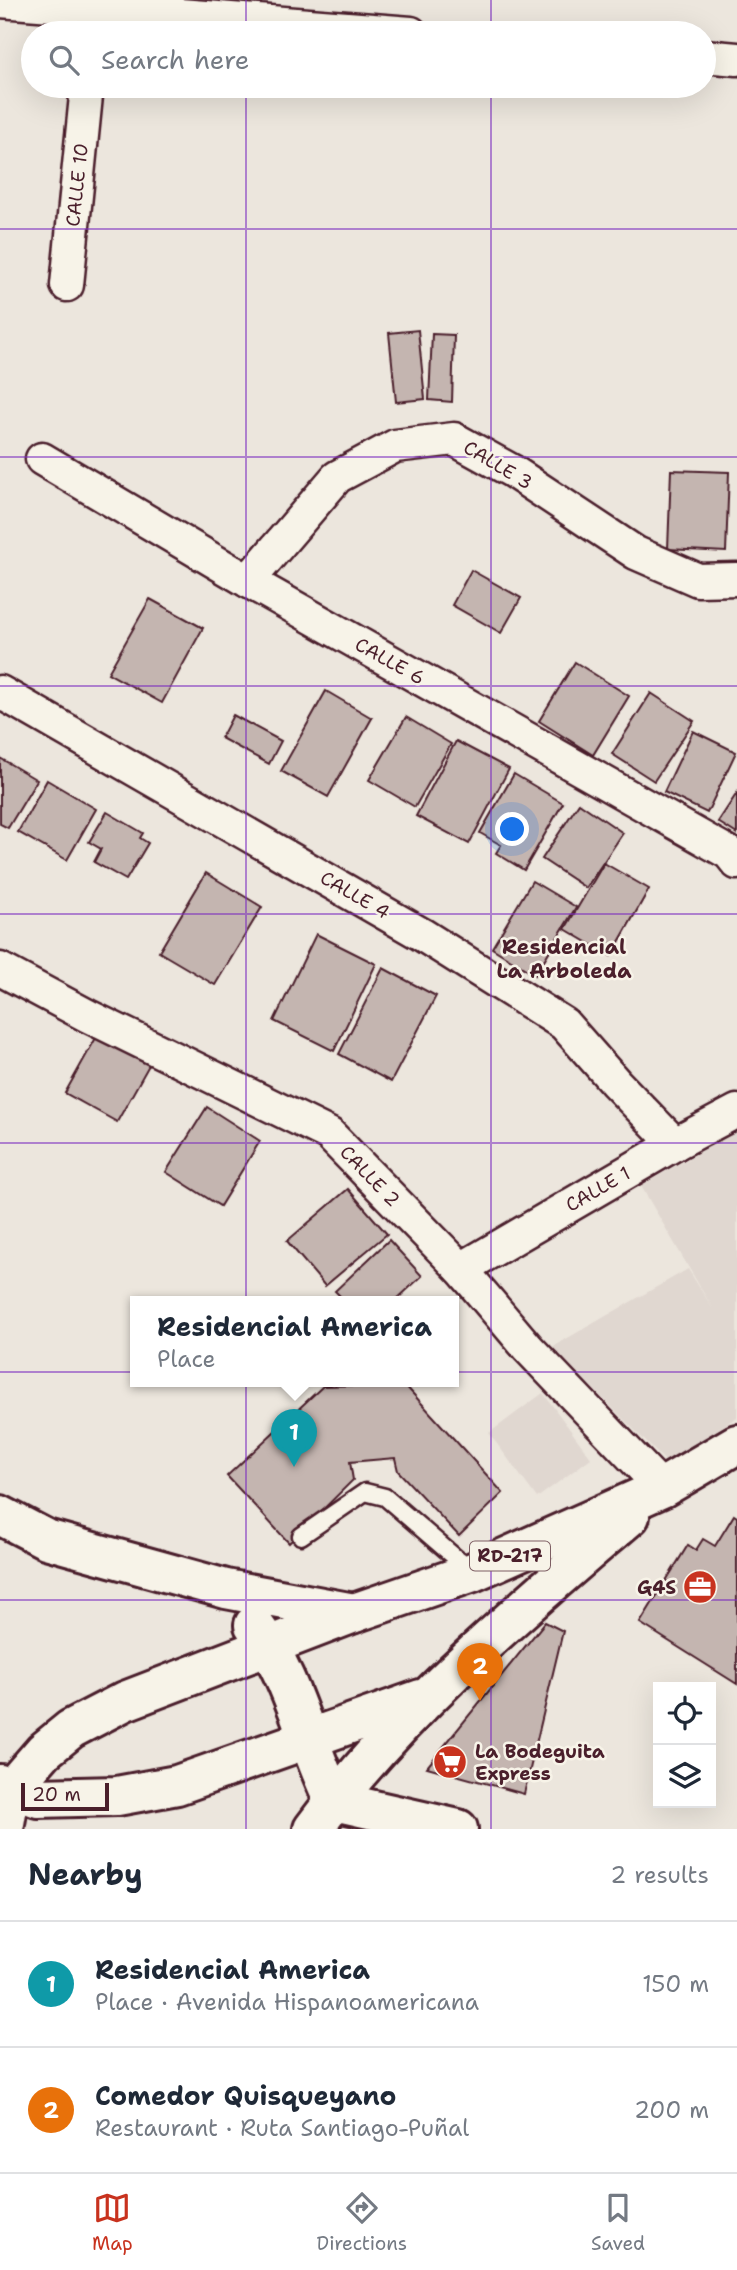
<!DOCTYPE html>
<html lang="en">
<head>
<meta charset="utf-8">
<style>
	body { margin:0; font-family:"Shantell Sans",sans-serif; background:#f6f6f7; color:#1f2937 }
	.controls { position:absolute; right:21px; bottom:21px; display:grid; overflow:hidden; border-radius:0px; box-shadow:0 7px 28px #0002 }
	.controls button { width:63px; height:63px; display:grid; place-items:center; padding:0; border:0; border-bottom:2px solid #e0e1e3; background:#fff; color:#1f2937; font:35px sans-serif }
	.scale { position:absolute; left:21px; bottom:18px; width:88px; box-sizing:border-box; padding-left:7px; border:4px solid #4a1f2b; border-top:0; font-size:19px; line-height:24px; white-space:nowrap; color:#4a1f2b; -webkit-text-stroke:5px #f7f3e8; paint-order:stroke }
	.you { position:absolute; left:513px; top:830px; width:24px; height:24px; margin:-18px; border:5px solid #fff; border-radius:50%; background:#1a73e8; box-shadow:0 0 0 10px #1a73e833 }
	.badge { display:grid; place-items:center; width:46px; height:46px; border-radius:50%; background:#c8321e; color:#fff; font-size:23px; font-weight:700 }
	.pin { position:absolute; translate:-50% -58px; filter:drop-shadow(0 2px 4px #0008) }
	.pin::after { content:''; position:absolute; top:37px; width:24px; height:21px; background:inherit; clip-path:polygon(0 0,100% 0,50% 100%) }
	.popup { position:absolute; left:130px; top:1296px; width:329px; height:91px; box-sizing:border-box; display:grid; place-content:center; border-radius:0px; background:#fff; filter:drop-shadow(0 2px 5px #0005); font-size:23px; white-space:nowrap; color:#747a83 }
	.popup b { font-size:26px; color:#1f2937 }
	.popup::after { content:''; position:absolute; left:50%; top:100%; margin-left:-14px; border:14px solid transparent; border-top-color:#fff }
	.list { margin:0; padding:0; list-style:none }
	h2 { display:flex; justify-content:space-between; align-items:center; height:91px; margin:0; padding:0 28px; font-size:30px }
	h2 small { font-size:23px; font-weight:400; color:#747a83 }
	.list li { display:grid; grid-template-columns:46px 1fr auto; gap:21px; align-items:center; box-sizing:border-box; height:126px; padding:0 28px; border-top:2px solid #e0e1e3 }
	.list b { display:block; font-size:26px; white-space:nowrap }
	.list p { margin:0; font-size:23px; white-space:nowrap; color:#747a83 }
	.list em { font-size:23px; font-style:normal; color:#747a83 }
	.icon { flex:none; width:38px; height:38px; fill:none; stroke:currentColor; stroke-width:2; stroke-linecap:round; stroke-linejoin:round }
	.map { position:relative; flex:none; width:737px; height:1829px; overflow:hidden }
	.search { position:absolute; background:#fff; box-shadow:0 7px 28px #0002; left:21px; right:21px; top:21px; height:77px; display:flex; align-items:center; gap:18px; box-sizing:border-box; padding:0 24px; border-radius:38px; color:#747a83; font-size:26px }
	.sheet { height:343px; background:#fff }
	nav { display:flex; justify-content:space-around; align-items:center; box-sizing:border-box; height:98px; border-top:2px solid #e0e1e3; background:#fff; font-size:19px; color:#747a83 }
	nav a { display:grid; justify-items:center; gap:4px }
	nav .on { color:#c8321e }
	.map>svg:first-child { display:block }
	.built { fill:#e0d7d0 }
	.building { fill:#c4b5b0; stroke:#4a1f2b; stroke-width:2 }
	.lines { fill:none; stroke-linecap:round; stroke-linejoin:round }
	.service-casing { stroke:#4a1f2b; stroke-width:21 }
	.minor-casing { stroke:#4a1f2b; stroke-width:37 }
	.secondary-casing { stroke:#4a1f2b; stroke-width:44 }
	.primary-casing { stroke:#4a1f2b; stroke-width:44 }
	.service { stroke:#f7f3e8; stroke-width:16 }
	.minor { stroke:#f7f3e8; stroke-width:32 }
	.secondary { stroke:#f7f3e8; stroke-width:38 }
	.primary { stroke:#f7f3e8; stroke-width:38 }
	.grid { fill:none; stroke:#7b2cbf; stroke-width:2; stroke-opacity:0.55 }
	.labels { text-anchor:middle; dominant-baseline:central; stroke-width:5; stroke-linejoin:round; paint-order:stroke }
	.shield { fill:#f7f3e8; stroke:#7e5f64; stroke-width:2 }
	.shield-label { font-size:18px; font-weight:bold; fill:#4a1f2b }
	.street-label { font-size:19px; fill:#4a1f2b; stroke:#f7f3e8 }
	.poi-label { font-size:19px; font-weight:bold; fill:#4a1f2b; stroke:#f7f3e8; text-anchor:end }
	.neighbourhood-label { font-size:21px; font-weight:bold; fill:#4a1f2b; stroke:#f7f3e8 }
</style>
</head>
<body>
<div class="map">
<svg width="737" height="1829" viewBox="0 0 737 1829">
	<rect width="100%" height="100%" fill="#ece6dd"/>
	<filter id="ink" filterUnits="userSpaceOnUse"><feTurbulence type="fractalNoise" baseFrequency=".0143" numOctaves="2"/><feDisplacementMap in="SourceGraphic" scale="14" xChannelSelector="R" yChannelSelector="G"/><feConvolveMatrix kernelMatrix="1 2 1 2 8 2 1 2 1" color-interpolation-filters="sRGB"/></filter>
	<g filter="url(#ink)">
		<g class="built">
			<polygon points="737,1131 737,1417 666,1462 552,1347 688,1269 713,1309 641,1186"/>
			<polygon points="543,1393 591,1458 537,1498 489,1433"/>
		</g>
		<g class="building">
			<polygon points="418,330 425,399 396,402 389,333"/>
			<polygon points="432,334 454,335 452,402 429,400"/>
			<polygon points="671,470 729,472 726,552 668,549"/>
			<polygon points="471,570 521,598 501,633 452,605"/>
			<polygon points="150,599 203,628 162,703 108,673"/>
			<polygon points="575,662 629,696 593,755 539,721"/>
			<polygon points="326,691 372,718 328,797 281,771"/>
			<polygon points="651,693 694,721 654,781 612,754"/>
			<polygon points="233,715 281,741 269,764 221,738"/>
			<polygon points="406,717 451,744 415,807 369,780"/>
			<polygon points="693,731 736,752 707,813 664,792"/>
			<polygon points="456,741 509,769 469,844 416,816"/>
			<polygon points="0,758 37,780 8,828 0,824"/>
			<polygon points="514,774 563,803 524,870 496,853 501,845 480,833"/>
			<polygon points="47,780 96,809 67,860 18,832"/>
			<polygon points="737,793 737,834 718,822"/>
			<polygon points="579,803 623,833 586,888 542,859"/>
			<polygon points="107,812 143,833 140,838 148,843 126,880 94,862 101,849 89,842"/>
			<polygon points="604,863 649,889 611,956 565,929"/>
			<polygon points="206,873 262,907 215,985 159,952"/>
			<polygon points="532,881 576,907 535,975 492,948"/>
			<polygon points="316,934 376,964 334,1051 274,1021"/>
			<polygon points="383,968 436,996 391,1082 339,1054"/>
			<polygon points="97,1036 149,1065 117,1122 65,1093"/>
			<polygon points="207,1107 260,1141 220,1206 166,1172"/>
			<polygon points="348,1189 387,1234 325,1286 287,1241"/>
			<polygon points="389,1240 422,1276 395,1301 345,1301 335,1291"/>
			<polygon points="404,1384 503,1493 459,1536 398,1471 395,1458 350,1462 353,1480 289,1543 227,1476 323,1386"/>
			<polygon points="734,1515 737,1517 737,1684 640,1623 688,1545 696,1550 703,1539 715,1546"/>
			<polygon points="545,1622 563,1631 524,1794 427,1767"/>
		</g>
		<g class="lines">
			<g class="service-casing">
				<polyline id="service" points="301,1536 365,1492 385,1497 471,1571"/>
			</g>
			<g class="minor-casing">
				<g id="minor">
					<polyline points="0,1 411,33"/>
					<polyline points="704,56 737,59"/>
					<polyline points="67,285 87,86"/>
					<polyline points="42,459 248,581 729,853 737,863"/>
					<polyline points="248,581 337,477 395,446 454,439 512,471 636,553 698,580 737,579"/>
					<polyline points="0,692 421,934 564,1024 616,1083 675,1144"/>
					<polyline points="0,969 88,1016 329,1134 461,1269 528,1348 662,1488"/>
					<polyline points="461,1269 675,1144 737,1111"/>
				</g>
			</g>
			<g class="secondary-casing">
				<polyline id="secondary" points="334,1801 458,1829"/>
			</g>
			<g class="primary-casing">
				<g id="primary">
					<polyline points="0,1515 46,1539 226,1589 354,1613"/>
					<path d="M254,1625C293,1676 306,1744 334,1801"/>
					<polyline points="0,1784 38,1798 117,1796 177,1785 421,1699"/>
					<polyline points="4,1829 11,1789 44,1751 71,1729 125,1701 354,1613 473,1572 662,1488 737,1444"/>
					<path d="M313,1829C402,1709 517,1613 630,1516"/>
				</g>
			</g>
			<use href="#service" class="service"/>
			<use href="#minor" class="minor"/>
			<use href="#secondary" class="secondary"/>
			<use href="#primary" class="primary"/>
		</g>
	</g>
	<path class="grid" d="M246,0V33M491,0V33M246,86V1829M491,86V1829M0,229H737M0,457H737M0,686H737M0,914H737M0,1143H737M0,1372H737M0,1600H737"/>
	<defs>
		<g id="office-disc" transform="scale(1.75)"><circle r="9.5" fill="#c8321e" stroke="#f7f3e8"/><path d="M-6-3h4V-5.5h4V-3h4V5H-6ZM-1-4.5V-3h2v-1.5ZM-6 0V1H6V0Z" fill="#fff"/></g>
		<g id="supermarket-disc" transform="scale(1.75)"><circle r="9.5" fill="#c8321e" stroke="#f7f3e8"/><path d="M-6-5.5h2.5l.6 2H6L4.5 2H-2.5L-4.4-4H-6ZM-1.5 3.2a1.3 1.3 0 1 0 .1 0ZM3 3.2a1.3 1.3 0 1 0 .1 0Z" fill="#fff"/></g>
	</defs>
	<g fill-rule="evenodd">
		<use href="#office-disc" x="700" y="1587"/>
		<use href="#supermarket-disc" x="450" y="1762"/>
	</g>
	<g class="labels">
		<rect class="shield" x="470" y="1541.5" width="80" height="29" rx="5"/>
		<g class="shield-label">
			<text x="510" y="1556">RD-217</text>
		</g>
		<g class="street-label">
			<text transform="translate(77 185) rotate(-84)">CALLE 10</text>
			<text transform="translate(498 465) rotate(31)">CALLE 3</text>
			<text transform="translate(390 661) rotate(29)">CALLE 6</text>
			<text transform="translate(355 895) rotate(30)">CALLE 4</text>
			<text transform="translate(370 1176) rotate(46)">CALLE 2</text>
			<text transform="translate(598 1189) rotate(-30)">CALLE 1</text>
		</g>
		<g class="poi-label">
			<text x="676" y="1587">G4S</text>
			<text x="475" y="1751" text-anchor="start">La Bodeguita<tspan x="475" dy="22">Express</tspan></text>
		</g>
		<g class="neighbourhood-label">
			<text x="564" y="947">Residencial<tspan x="564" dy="24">La Arboleda</tspan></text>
		</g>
	</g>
</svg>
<div class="controls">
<button><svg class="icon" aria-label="locate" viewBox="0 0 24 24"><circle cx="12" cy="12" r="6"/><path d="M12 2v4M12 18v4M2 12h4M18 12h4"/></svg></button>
<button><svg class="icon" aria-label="layers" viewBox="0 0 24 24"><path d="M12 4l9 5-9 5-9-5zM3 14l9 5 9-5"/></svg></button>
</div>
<div class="scale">20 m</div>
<div class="you"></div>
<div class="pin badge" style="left:294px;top:1467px;background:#0f9aa8">1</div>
<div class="popup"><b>Residencial America</b>Place</div>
<div class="pin badge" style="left:480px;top:1701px;background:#e8710a">2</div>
<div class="search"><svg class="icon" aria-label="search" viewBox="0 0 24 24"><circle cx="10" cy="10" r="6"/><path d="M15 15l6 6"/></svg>Search here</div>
</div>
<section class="sheet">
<h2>Nearby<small>2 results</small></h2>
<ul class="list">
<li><span class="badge" style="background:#0f9aa8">1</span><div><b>Residencial America</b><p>Place · Avenida Hispanoamericana</p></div><em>150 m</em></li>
<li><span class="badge" style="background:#e8710a">2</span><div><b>Comedor Quisqueyano</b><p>Restaurant · Ruta Santiago-Puñal</p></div><em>200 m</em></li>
</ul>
</section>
<nav>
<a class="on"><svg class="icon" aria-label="map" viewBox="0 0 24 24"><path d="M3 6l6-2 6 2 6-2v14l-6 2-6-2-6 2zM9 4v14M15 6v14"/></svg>Map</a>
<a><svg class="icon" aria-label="directions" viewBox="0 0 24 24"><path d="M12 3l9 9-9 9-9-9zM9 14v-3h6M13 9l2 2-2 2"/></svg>Directions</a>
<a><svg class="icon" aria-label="saved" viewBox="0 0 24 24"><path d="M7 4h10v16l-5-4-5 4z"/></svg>Saved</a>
</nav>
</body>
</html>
